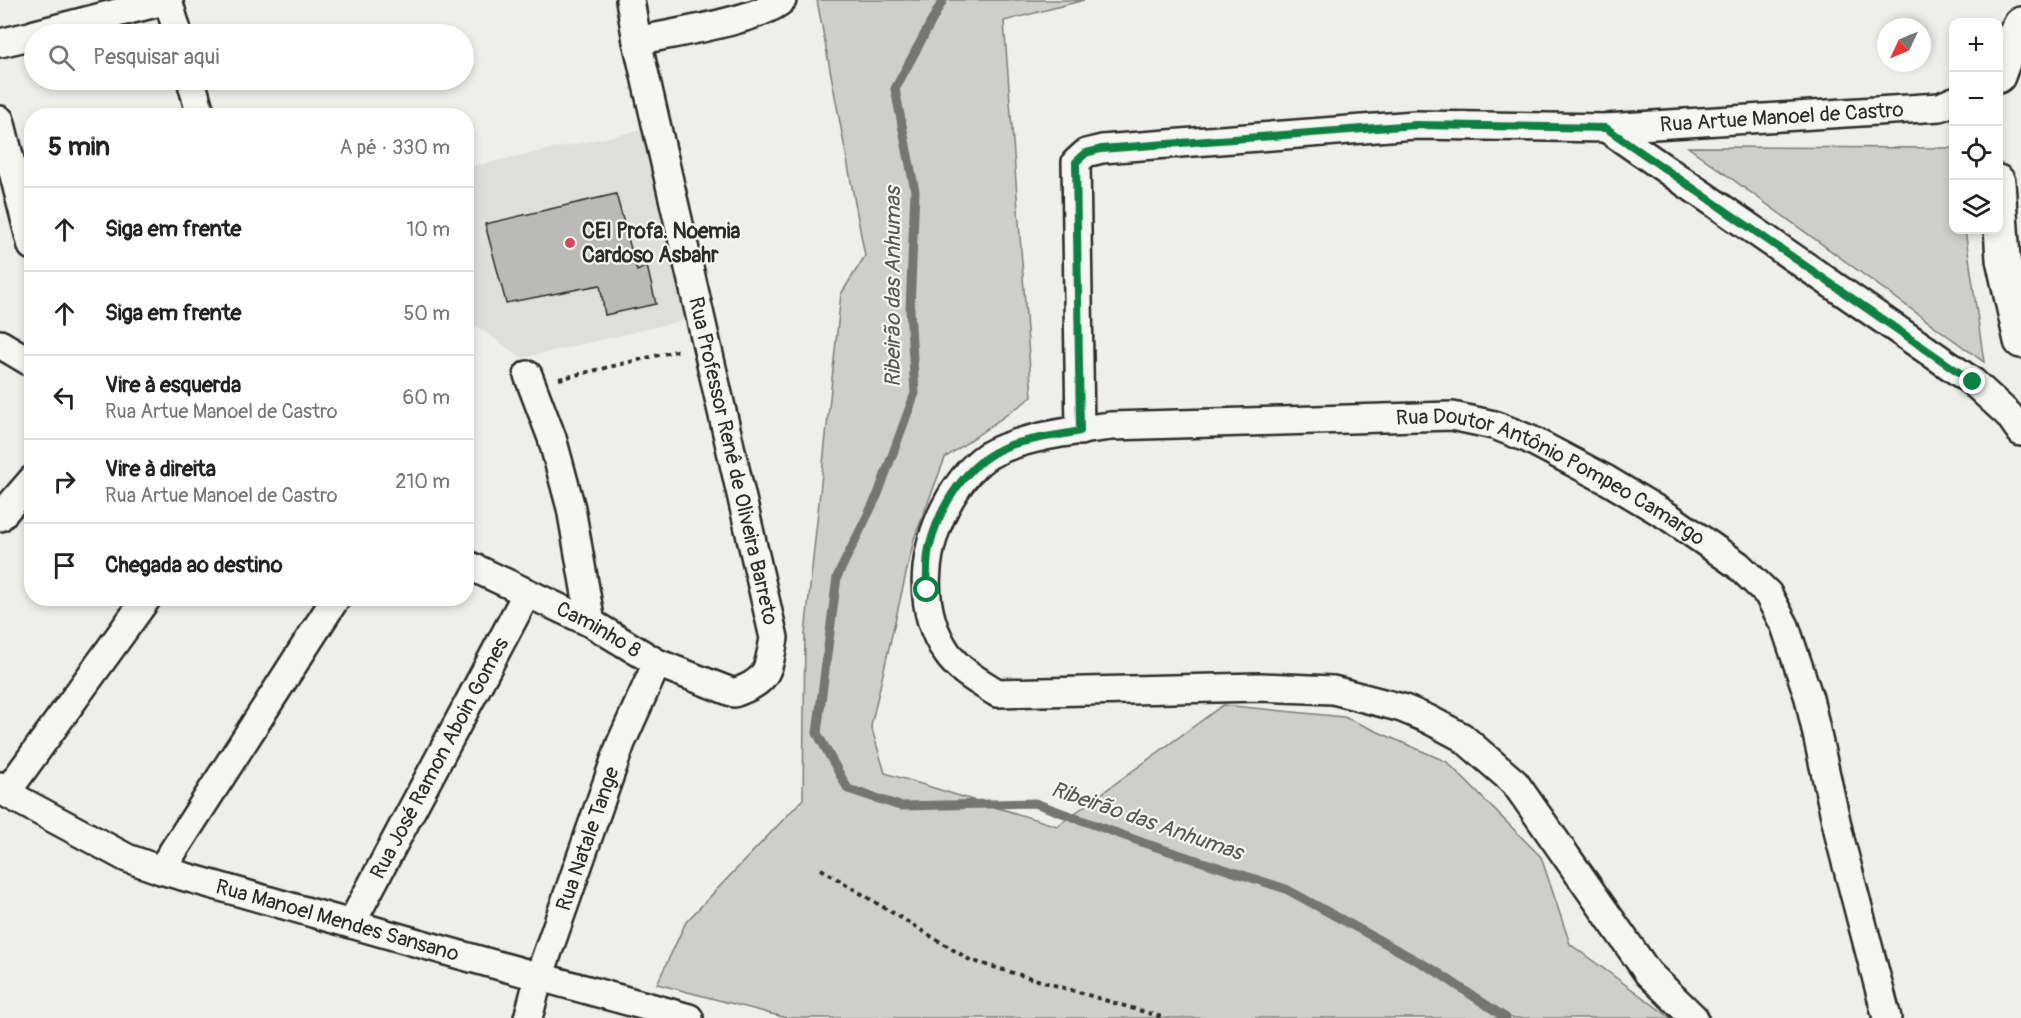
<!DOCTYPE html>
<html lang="pt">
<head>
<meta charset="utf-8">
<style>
	body { margin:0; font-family:Pangolin,sans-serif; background:#f2f2f2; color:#222 }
	.controls { position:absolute; right:18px; top:18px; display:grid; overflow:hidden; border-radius:12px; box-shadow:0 3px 9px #0003 }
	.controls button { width:54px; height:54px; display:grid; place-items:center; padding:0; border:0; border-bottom:2px solid #e0e0e0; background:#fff; color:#222; font:30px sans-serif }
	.compass { position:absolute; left:1877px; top:18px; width:54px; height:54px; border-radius:50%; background:#fff; box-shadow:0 3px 9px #0003; rotate:226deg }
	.stop { position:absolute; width:18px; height:18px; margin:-14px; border:4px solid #0b8043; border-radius:50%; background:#fff }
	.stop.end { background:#0b8043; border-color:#fff; box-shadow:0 2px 6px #0008 }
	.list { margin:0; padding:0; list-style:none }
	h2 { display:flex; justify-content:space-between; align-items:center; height:78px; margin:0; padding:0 24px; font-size:26px }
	h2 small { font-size:20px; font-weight:400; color:#767676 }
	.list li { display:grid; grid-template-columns:39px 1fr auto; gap:18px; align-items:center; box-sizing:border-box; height:84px; padding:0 24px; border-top:2px solid #e0e0e0 }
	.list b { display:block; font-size:22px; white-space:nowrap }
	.list p { margin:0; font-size:20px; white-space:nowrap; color:#767676 }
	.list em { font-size:20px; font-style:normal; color:#767676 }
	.icon { flex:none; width:33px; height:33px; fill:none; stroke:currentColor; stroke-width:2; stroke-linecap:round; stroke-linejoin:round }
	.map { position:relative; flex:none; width:2021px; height:1018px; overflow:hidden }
	.search { position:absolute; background:#fff; box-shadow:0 3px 9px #0003; left:24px; top:24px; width:450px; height:66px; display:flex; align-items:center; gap:15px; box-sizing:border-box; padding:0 21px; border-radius:33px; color:#767676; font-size:22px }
	.panel { position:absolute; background:#fff; box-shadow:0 3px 9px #0003; left:24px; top:108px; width:450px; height:498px; border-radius:24px }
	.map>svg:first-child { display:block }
	.built { fill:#dededb }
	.green { fill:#cececa; stroke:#7c7c7a; stroke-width:1.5 }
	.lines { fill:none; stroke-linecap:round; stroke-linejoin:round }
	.stream { stroke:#757573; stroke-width:9 }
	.building { fill:#babab7; stroke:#2b2b2b; stroke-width:1.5 }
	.street-casing { stroke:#2b2b2b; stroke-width:32 }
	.secondary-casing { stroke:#2b2b2b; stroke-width:38 }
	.path { stroke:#2b2b2b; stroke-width:4; stroke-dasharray:4.5 4.5; stroke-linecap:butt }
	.street { stroke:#f6f6f2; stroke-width:27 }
	.secondary { stroke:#f6f6f2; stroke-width:33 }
	.route { stroke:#0b8043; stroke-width:8 }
	.poi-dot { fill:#d1495b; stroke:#f6f6f2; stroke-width:2 }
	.labels { text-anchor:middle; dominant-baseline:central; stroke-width:4.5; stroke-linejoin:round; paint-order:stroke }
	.street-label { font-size:21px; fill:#2b2b2b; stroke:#f6f6f2 }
	.poi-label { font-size:21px; font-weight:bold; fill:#2b2b2b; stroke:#f6f6f2; text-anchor:start }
	.water-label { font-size:22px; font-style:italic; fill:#565655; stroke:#f6f6f2 }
</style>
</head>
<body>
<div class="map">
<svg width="2021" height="1018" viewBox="0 0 2021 1018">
	<rect width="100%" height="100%" fill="#eeeeea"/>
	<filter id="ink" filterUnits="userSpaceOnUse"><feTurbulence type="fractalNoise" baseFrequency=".0167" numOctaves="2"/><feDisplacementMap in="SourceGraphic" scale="12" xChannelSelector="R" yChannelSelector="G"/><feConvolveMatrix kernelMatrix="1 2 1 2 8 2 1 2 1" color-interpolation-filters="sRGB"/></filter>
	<g filter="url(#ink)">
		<polygon class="built" points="647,129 690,319 522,358 467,320 467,167"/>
		<g class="green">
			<polygon points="817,0 1084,0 1004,21 1032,397 945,458 914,539 871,726 885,773 1057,826 1223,705 1344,717 1447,762 1541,857 1570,944 1671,1018 787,1018 657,984 686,922 803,799 805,634 841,294 865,256"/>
			<polygon points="1688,147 1953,148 1954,230 1965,230 1984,362"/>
		</g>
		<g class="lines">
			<polyline class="stream" points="943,0 895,89 915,191 910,309 915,393 878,494 837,577 817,733 848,789 900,806 1035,803 1144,843 1286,889 1434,970 1506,1018"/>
		</g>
		<polygon class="building" points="616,194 637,271 647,266 656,304 605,315 600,285 506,303 485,224"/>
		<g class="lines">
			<g class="street-casing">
				<g id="street">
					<polyline points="168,0 178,34"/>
					<polyline points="35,34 168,0"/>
					<path d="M637,41C669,34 761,20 782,0"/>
					<polyline points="0,43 34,35"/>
					<polyline points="191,80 201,116"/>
					<polyline points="0,120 32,246"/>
					<polyline points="1606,128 1973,382 2009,415 2021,432"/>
					<polyline points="0,344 32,363"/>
					<polyline points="528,375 552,438 571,508 591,623"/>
					<path id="s1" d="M1080,431L1076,162L1086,153L1102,149L1415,125L1606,128L1940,107L1954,101"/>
					<polyline points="0,517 32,480"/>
					<path id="s2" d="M466,564L591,623L657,663L734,693C768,681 768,672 774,638L637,41L630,0"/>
					<path id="s3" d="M0,786L6,793L127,858L161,870L464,956L689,1018"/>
					<polyline points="6,793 147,598"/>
					<polyline points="161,870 336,598"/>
					<path id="s4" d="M351,924L527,593"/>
					<path id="s5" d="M528,1018L539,977L621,743L657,663"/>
					<path id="s6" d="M1694,1018L1648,973L1515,783L1462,737L1428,719L1402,708L1333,690L1260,687L997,693C980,682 959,671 947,653C915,606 923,544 951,497C960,482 972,466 987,456C1019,437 1074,431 1111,426L1452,416L1494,425L1529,439L1607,480L1669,517L1738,565L1768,594L1785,626L1809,698L1840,839L1887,1018"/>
				</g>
			</g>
			<g class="secondary-casing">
				<g id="secondary">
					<polyline points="1998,76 2009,46 2021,24"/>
					<polyline points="1998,182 2003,259 2021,341"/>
				</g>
			</g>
			<g class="path">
				<polyline points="559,379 680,350"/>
				<polyline points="821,869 970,960 1165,1018"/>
			</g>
			<use href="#street" class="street"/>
			<use href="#secondary" class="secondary"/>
		</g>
	</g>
	<g class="lines" filter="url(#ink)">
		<path class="route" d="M927,590C927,577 926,561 929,548C939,507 966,462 1008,446C1030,438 1057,436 1080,431L1076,162L1086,153L1101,149L1415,125L1606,128L1973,382"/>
	</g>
	<circle class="poi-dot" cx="570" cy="243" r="6"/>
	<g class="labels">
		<g class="street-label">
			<text stroke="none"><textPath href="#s1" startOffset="980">Rua Artue Manoel de Castro</textPath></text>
			<text transform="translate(733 461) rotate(77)">Rua Professor Renê de Oliveira Barreto</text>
			<text stroke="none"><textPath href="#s6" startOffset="1707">Rua Doutor Antônio Pompeo Camargo</textPath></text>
			<text stroke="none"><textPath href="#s2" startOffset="148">Caminho 8</textPath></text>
			<text stroke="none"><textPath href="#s4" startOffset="188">Rua José Ramon Aboin Gomes</textPath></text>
			<text stroke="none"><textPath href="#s5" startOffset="189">Rua Natale Tange</textPath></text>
			<text stroke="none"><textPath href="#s3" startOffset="366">Rua Manoel Mendes Sansano</textPath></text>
		</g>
		<g class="poi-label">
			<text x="582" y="231">CEI Profa. Noemia<tspan x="582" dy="24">Cardoso Asbahr</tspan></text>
		</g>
		<g class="water-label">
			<text transform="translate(893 287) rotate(-90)">Ribeirão das Anhumas</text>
			<text transform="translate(1147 821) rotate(19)">Ribeirão das Anhumas</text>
		</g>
	</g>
</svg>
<div class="controls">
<button>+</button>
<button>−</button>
<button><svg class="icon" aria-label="locate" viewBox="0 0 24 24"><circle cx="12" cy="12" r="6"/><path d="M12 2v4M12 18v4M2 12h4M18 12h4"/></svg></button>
<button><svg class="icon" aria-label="layers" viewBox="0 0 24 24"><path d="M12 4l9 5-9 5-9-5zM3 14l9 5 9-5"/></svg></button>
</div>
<svg class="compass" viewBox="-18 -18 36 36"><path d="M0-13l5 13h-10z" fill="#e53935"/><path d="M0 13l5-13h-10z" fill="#767676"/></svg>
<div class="stop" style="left:927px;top:590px"></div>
<div class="stop end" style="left:1973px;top:382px"></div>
<div class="search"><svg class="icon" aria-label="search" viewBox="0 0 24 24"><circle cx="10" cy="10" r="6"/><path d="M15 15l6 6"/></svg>Pesquisar aqui</div>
<section class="panel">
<h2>5 min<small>A pé · 330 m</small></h2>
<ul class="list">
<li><svg class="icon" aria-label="ahead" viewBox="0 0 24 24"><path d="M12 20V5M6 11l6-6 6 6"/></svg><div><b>Siga em frente</b></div><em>10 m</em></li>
<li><svg class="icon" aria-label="ahead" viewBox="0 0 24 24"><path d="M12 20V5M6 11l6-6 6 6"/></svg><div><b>Siga em frente</b></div><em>50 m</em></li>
<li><svg class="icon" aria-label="left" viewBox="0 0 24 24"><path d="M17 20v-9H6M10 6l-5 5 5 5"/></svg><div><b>Vire à esquerda</b><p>Rua Artue Manoel de Castro</p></div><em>60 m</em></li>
<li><svg class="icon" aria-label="right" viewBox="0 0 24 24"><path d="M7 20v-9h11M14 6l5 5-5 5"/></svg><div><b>Vire à direita</b><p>Rua Artue Manoel de Castro</p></div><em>210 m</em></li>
<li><svg class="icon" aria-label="arrive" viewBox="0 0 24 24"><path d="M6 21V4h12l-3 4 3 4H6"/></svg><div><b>Chegada ao destino</b></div></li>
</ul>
</section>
</div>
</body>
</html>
